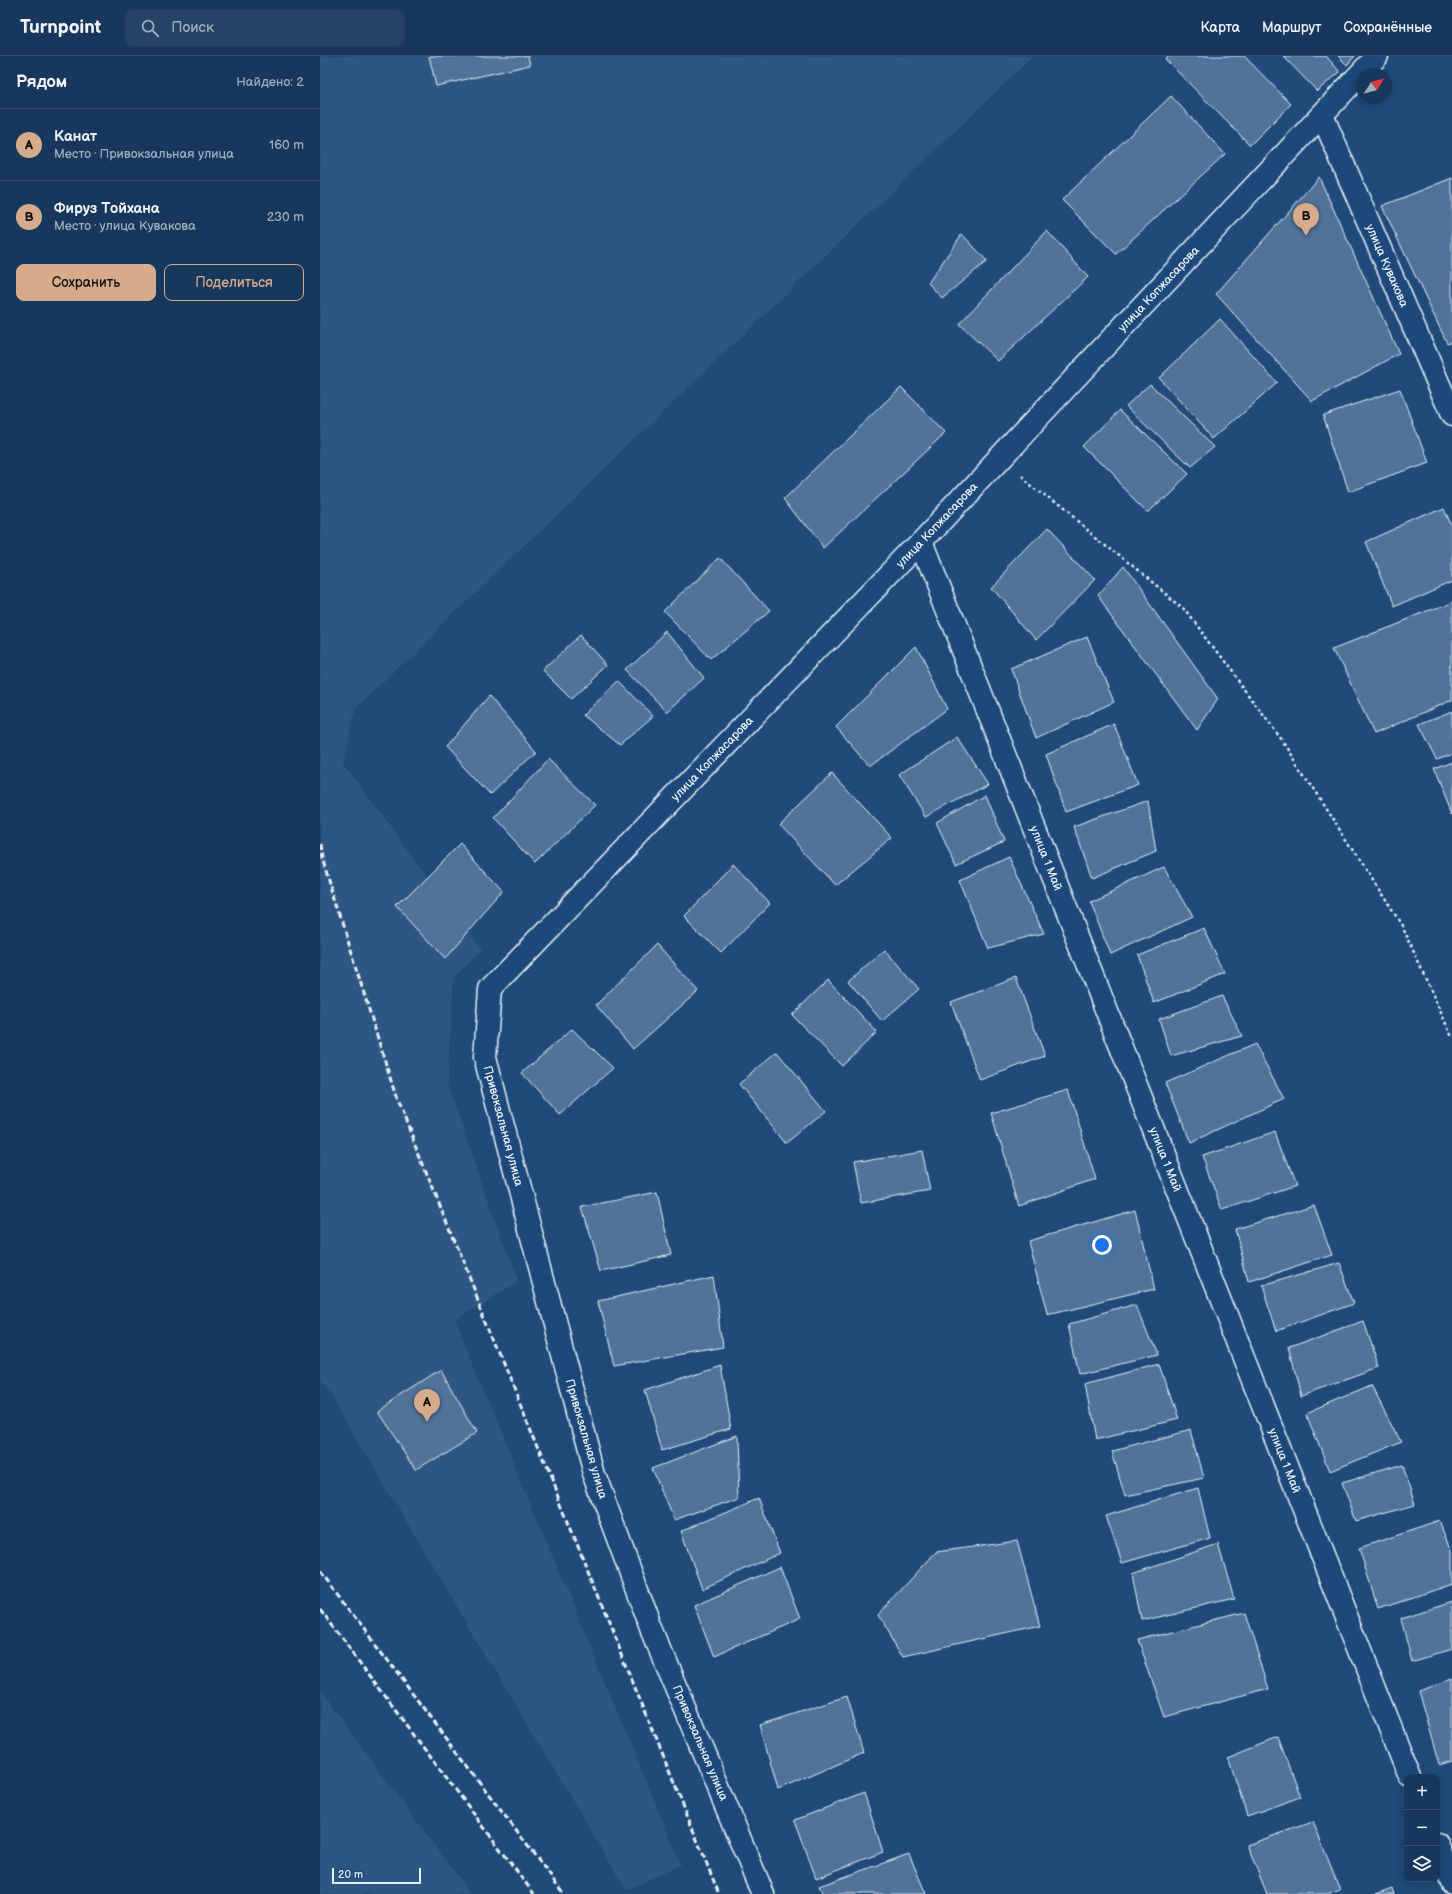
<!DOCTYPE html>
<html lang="ru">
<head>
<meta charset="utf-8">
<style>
	body { margin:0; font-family:"Balsamiq Sans",sans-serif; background:#244365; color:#f1f3f6 }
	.controls { position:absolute; right:12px; bottom:12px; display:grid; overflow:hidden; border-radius:8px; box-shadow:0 2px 10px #0003 }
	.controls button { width:36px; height:36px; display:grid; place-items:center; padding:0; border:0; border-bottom:1px solid #365272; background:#17385c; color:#f1f3f6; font:20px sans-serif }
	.compass { position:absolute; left:1036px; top:12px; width:36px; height:36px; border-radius:50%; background:#17385c; box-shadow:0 2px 10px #0003; rotate:53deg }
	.scale { position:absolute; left:12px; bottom:10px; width:89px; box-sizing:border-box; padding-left:4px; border:2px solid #e8f1f8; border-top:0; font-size:11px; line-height:14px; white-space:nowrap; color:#e8f1f8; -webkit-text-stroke:3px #1f4a7a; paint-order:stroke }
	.you { position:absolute; left:782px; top:1189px; width:14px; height:14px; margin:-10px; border:3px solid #fff; border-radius:50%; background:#1a73e8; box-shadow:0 0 0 6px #1a73e833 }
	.badge { display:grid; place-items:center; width:26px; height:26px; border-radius:50%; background:#d6ab8b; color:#111; font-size:13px; font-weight:700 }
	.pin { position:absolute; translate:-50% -33px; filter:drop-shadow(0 1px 2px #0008) }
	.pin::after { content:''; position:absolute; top:21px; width:14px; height:12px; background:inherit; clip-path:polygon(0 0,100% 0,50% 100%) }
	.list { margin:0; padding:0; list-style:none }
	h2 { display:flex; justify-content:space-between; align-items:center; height:52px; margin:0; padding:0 16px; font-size:17px }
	h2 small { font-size:13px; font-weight:400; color:#9eacbb }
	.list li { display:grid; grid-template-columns:26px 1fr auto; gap:12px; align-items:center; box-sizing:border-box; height:72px; padding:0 16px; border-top:1px solid #365272 }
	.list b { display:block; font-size:15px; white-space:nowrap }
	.list p { margin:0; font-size:13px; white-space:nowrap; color:#9eacbb }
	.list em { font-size:13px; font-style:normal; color:#9eacbb }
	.actions { display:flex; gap:8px; padding:12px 16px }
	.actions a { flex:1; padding:9px 0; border:1px solid #d6ab8b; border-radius:8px; text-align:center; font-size:14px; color:#d6ab8b }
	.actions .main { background:#d6ab8b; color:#111 }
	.icon { flex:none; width:22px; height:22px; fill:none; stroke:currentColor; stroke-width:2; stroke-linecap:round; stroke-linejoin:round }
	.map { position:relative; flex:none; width:1132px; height:1838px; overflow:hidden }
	header { display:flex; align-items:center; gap:24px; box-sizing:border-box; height:56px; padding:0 20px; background:#17385c; border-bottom:1px solid #365272 }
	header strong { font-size:19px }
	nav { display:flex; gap:22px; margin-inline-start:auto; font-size:14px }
	.search { width:280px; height:36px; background:#244365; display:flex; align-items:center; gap:10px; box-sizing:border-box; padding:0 14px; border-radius:8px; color:#9eacbb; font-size:15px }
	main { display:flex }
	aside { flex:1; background:#17385c }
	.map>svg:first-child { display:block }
	.built { fill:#2e5683 }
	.building { fill:#517399; stroke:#e8f1f8 }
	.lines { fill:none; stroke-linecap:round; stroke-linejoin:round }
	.minor-casing { stroke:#e8f1f8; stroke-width:25 }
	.path { stroke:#e8f1f8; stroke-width:2.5; stroke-dasharray:3 3; stroke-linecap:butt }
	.minor { stroke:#1f4a7a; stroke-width:22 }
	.rail { stroke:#e8f1f8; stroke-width:3; stroke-dasharray:6 3; stroke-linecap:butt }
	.labels { text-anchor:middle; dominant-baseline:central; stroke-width:3; stroke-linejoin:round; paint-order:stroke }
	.street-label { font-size:12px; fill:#e8f1f8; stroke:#1f4a7a }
</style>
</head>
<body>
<header>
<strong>Turnpoint</strong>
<div class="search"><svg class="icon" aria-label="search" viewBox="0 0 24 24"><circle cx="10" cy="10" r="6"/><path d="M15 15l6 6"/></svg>Поиск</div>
<nav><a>Карта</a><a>Маршрут</a><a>Сохранённые</a></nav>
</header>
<main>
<aside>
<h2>Рядом<small>Найдено: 2</small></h2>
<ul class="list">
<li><span class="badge">A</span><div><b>Канат</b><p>Место · Привокзальная улица</p></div><em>160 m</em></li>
<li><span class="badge">B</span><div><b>Фируз Тойхана</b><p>Место · улица Кувакова</p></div><em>230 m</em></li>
</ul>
<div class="actions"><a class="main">Сохранить</a><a>Поделиться</a></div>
</aside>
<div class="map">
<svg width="1132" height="1838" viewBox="0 0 1132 1838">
	<rect width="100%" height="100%" fill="#1f4a7a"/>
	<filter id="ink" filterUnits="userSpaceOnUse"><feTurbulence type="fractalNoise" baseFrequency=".025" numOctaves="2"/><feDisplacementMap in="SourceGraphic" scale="8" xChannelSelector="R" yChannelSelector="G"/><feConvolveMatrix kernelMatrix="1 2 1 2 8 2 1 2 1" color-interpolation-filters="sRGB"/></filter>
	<g filter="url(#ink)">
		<g class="built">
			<polygon points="0,0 713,0 36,652 23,706 160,893 134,921 127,1028 197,1225 134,1264 361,1809 306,1834 11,1339 0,1325"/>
			<polygon points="0,1636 151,1838 0,1838"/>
		</g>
		<g class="building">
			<polygon points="109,0 208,0 210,9 116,30"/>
			<polygon points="848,0 924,0 971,48 930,89 845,3"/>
			<polygon points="963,0 1006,0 1020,16 997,35"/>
			<polygon points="1018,0 1035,0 1027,9"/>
			<polygon points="851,40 905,98 796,198 742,144"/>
			<polygon points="999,121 1079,298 992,345 896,238"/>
			<polygon points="1132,122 1132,285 1127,287 1062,150"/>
			<polygon points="727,175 768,221 678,305 639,268"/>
			<polygon points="642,178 667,205 622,242 608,227"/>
			<polygon points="900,263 957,327 894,383 839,322"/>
			<polygon points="830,328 895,391 870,412 806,350"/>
			<polygon points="581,331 626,377 503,492 465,442"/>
			<polygon points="1080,333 1107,407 1028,436 1003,359"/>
			<polygon points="800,354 867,418 828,455 764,391"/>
			<polygon points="1124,451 1132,470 1132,524 1072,550 1046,486"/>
			<polygon points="727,473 775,524 716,584 671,531"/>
			<polygon points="400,502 449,555 391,604 345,556"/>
			<polygon points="803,511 898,643 877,674 778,540"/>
			<polygon points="1132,545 1132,644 1054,678 1014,592"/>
			<polygon points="347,576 384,622 347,656 307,614"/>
			<polygon points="261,579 288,609 251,643 223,615"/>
			<polygon points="767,581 794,646 716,682 691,613"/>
			<polygon points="596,591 627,653 550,710 516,671"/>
			<polygon points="299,625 333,660 300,689 263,659"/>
			<polygon points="169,640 216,695 170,739 125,691"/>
			<polygon points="1132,655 1132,697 1117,703 1099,668"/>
			<polygon points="794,668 818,729 746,756 726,698"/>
			<polygon points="637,681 668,728 606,761 579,719"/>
			<polygon points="228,703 275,749 215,808 173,762"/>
			<polygon points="1132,706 1132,758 1114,713"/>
			<polygon points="512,717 572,782 515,829 458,768"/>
			<polygon points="665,739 684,786 636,808 617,767"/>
			<polygon points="828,745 836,795 772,822 754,771"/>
			<polygon points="140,788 184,836 125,903 77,851"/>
			<polygon points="689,801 724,878 668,892 640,824"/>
			<polygon points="413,808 450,847 401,897 364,860"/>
			<polygon points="844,811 872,861 790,899 769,845"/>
			<polygon points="884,872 905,918 834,947 817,899"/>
			<polygon points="337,889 378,935 313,993 276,949"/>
			<polygon points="564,893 599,933 562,965 528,925"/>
			<polygon points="696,922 725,1000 660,1024 631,946"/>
			<polygon points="508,924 557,976 522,1010 472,959"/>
			<polygon points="902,940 922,980 851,1000 839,963"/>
			<polygon points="252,973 293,1012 240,1059 202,1017"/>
			<polygon points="935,988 964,1043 869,1087 845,1027"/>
			<polygon points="457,996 506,1055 467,1087 419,1028"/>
			<polygon points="748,1034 775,1123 699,1150 671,1057"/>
			<polygon points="955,1076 975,1130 902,1154 882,1101"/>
			<polygon points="602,1094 610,1135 541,1147 533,1106"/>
			<polygon points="337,1136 351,1199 281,1215 262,1151"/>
			<polygon points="994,1149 1012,1199 929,1226 915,1173"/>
			<polygon points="815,1154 834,1233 727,1259 708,1185"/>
			<polygon points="1019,1207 1034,1247 956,1275 941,1230"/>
			<polygon points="394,1219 403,1291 294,1310 278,1245"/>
			<polygon points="817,1249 837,1299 760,1318 749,1268"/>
			<polygon points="1043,1265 1059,1312 981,1340 969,1292"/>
			<polygon points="839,1308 857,1364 775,1384 765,1328"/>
			<polygon points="400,1309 411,1373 342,1394 325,1334"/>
			<polygon points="121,1314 157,1377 96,1414 57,1355"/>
			<polygon points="1052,1330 1081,1386 1010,1415 987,1357"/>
			<polygon points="871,1374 884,1422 805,1439 792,1395"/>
			<polygon points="417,1380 419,1441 354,1464 333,1412"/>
			<polygon points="1082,1409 1095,1448 1036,1465 1022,1427"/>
			<polygon points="878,1432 890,1482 802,1507 786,1460"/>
			<polygon points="439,1442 460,1497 382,1533 361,1475"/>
			<polygon points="1120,1465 1132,1495 1132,1528 1058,1553 1039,1492"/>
			<polygon points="697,1485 720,1570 583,1601 558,1559 616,1496"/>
			<polygon points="898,1488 914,1543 822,1565 813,1517"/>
			<polygon points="460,1511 480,1563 394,1601 374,1549"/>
			<polygon points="1132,1546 1132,1593 1092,1605 1081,1562"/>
			<polygon points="924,1557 948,1633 844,1661 817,1584"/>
			<polygon points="1132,1623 1132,1705 1119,1709 1098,1635"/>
			<polygon points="527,1641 544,1697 458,1734 440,1669"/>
			<polygon points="958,1681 980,1741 927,1760 908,1701"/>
			<polygon points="544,1737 563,1796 496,1822 475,1764"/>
			<polygon points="993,1766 1020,1833 1007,1838 947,1838 927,1789"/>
			<polygon points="589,1798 606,1838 503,1838 499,1830"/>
			<polygon points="1072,1832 1074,1838 1056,1838"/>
		</g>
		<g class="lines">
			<g class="minor-casing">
				<g id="minor">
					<path id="s1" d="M1002,59L1132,359"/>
					<path id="s2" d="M601,486L1090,1721"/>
					<polyline points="1117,1788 1132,1826"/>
					<path id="s3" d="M443,1838L332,1574L274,1418L165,1001L170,933L601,486L1057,0"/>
				</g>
			</g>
			<polyline class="path" points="700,419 863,552 962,684 1082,871 1132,981"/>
			<use href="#minor" class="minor"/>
			<g class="rail">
				<polyline points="0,788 2,802 77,1044 399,1838"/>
				<polyline points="0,1515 244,1838"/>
				<polyline points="0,1553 214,1838"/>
			</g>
		</g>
	</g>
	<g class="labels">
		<g class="street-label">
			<text stroke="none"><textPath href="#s1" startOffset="164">улица Кувакова</textPath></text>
			<text stroke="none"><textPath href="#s3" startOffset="1920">улица Копжасарова</textPath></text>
			<text stroke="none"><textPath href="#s3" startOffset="1596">улица Копжасарова</textPath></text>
			<text stroke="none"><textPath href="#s3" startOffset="1272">улица Копжасарова</textPath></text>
			<text stroke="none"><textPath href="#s2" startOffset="340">улица 1 Май</textPath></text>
			<text transform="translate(183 1070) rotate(75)">Привокзальная улица</text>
			<text stroke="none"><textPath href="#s2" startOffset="664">улица 1 Май</textPath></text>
			<text transform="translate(266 1383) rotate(74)">Привокзальная улица</text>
			<text stroke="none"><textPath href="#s2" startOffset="988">улица 1 Май</textPath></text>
			<text transform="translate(380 1687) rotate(67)">Привокзальная улица</text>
		</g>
	</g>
</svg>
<div class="controls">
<button>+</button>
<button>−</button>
<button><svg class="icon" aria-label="layers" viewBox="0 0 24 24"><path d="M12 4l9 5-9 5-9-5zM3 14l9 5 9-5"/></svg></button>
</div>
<svg class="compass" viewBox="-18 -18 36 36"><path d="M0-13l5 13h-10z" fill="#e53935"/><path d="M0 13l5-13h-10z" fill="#9eacbb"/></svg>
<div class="scale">20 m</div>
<div class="you"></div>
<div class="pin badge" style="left:107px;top:1366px">A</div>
<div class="pin badge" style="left:986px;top:180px">B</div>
</div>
</main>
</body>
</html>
